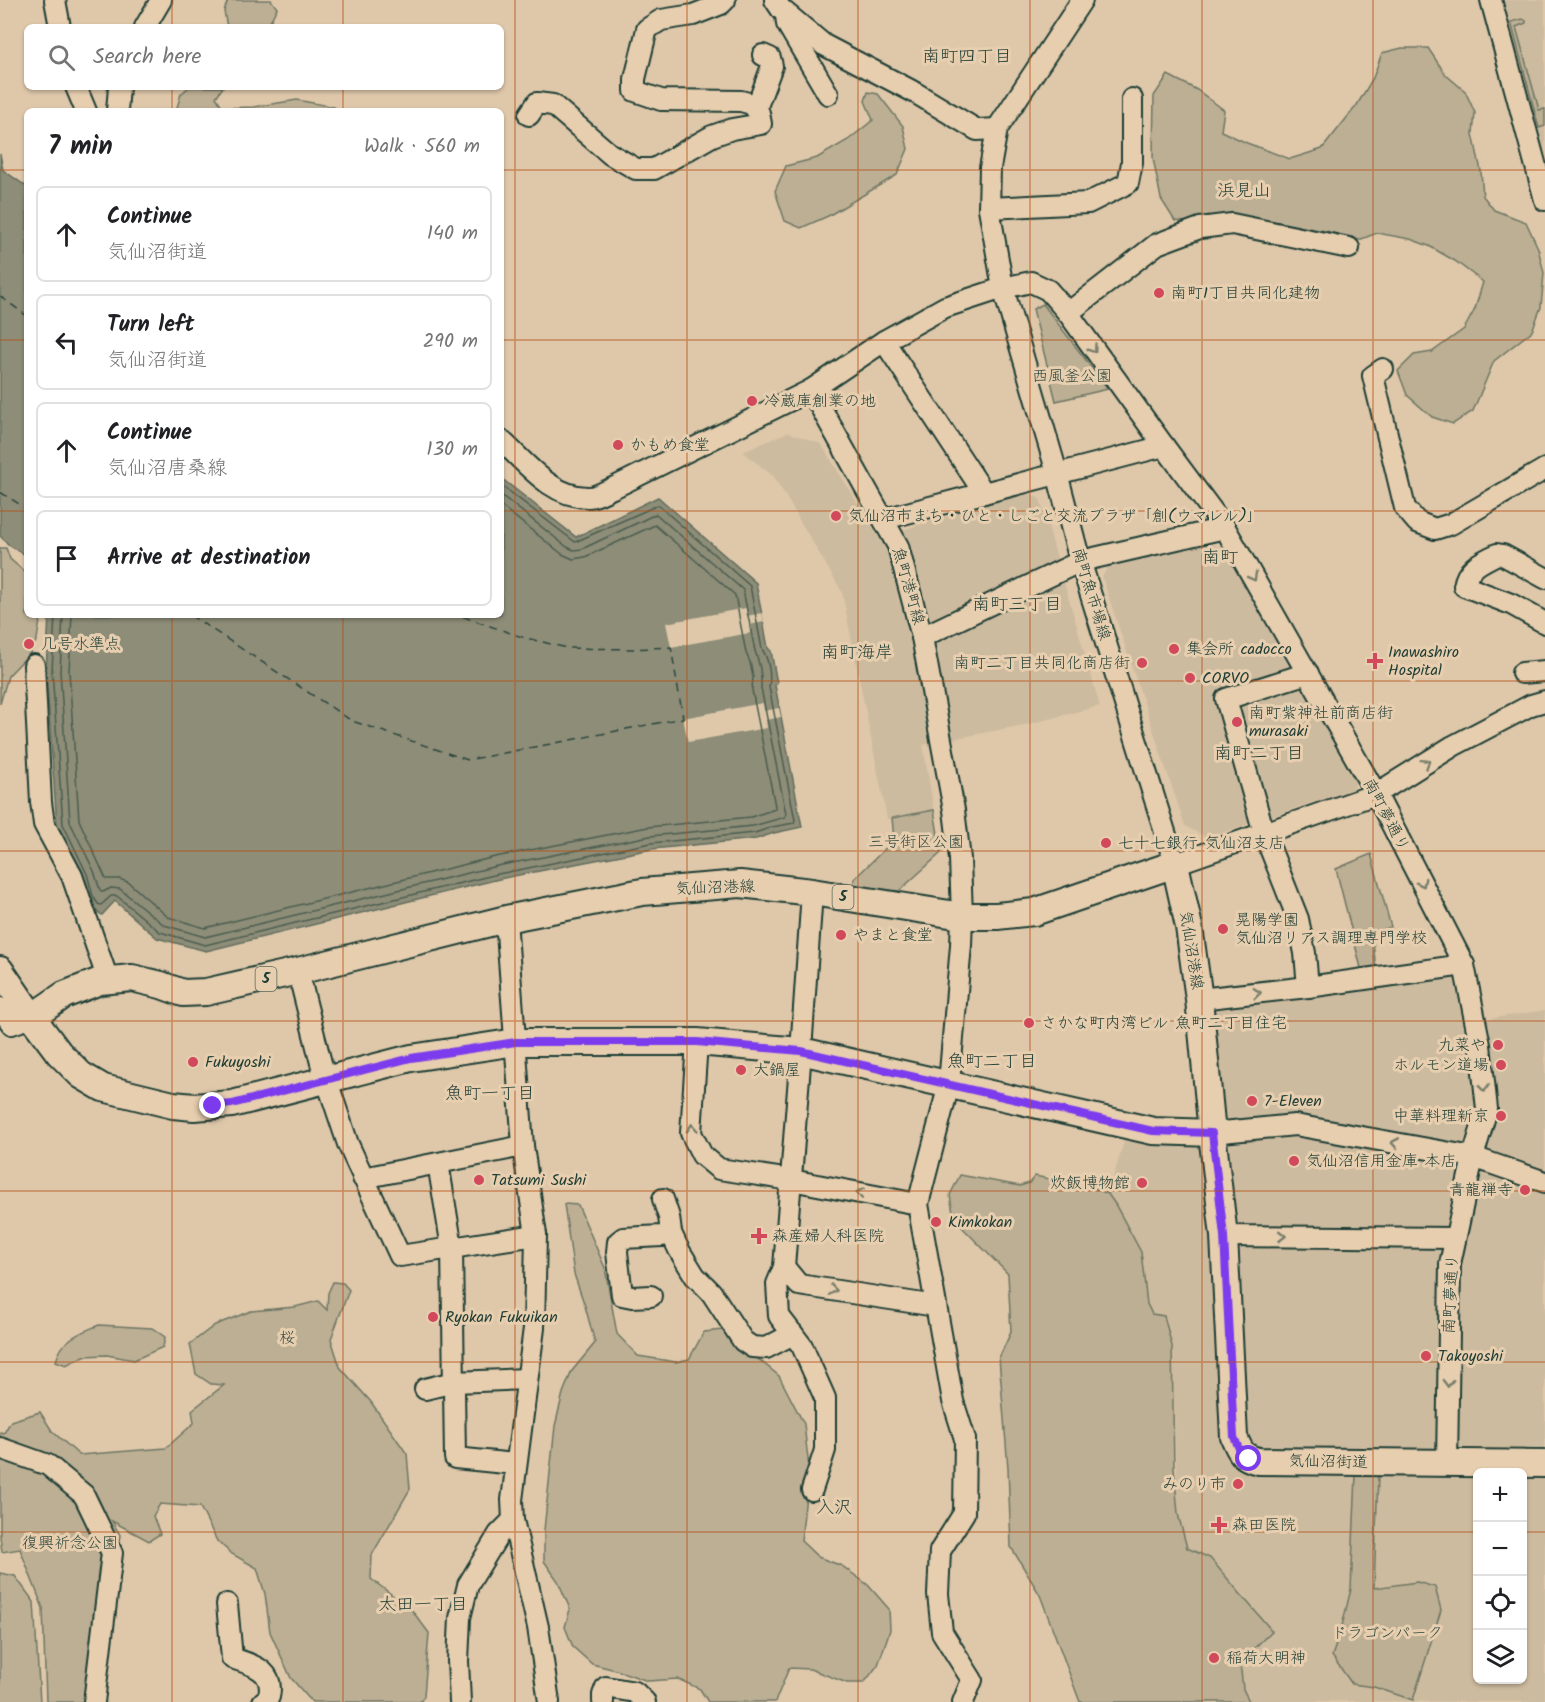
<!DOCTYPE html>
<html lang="en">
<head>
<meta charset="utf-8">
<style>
	body { margin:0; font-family:Kalam,"Klee One",sans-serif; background:#f6f6f6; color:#202124 }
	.controls { position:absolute; right:18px; bottom:18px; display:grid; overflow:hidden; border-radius:9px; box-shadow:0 2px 4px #0004 }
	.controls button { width:54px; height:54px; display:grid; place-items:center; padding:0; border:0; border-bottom:2px solid #e0e0e0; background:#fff; color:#202124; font:30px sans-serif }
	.stop { position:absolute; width:18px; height:18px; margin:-14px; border:4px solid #7c3aed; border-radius:50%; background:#fff }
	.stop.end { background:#7c3aed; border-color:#fff; box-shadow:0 2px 6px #0008 }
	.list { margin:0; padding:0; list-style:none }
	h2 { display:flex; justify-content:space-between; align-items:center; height:78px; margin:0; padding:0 24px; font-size:26px }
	h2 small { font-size:20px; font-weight:400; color:#757577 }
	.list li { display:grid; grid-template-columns:39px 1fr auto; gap:18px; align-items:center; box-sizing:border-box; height:96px; margin:0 12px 12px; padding:0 12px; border:2px solid #e0e0e0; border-radius:9px }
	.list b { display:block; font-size:22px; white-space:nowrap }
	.list p { margin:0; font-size:20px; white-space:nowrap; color:#757577 }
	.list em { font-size:20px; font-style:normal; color:#757577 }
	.icon { flex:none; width:33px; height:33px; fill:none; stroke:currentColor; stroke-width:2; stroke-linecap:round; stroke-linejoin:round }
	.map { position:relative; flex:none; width:1545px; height:1702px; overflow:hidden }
	.search { position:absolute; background:#fff; box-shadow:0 2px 4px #0004; left:24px; top:24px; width:480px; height:66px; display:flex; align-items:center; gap:15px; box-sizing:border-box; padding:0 21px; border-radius:9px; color:#757577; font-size:22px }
	.panel { position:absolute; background:#fff; box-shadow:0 2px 4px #0004; left:24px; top:108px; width:480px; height:510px; border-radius:9px }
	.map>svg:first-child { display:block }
	.built { fill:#cdbb9f; fill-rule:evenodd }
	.green { fill:#bcaf94; stroke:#6e7664; stroke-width:1.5 }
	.water { fill:#8d8d78; stroke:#616d5d; stroke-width:1.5 }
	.pier { fill:#dfc8aa }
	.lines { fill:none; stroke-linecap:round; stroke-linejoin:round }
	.shore { stroke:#4b5d4f; stroke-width:1.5 }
	.ferry { stroke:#2a453b; stroke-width:1.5; stroke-dasharray:8 6; stroke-linecap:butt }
	.minor-casing { stroke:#1f3d34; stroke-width:24 }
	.major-casing { stroke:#1f3d34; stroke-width:30 }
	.minor { stroke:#e7ceaf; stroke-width:20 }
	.major { stroke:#e7ceaf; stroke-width:26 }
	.oneway { stroke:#797e6b }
	.route { stroke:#7c3aed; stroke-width:8 }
	.grid { fill:none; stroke:#b65216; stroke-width:1.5; stroke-opacity:0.55 }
	.poi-dot { fill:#d1495b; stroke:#e7ceaf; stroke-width:2 }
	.labels { text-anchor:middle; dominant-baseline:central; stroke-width:6; stroke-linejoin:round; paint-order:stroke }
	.shield { fill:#e7ceaf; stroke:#5b6859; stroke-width:1.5 }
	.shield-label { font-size:15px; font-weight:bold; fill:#1f3d34 }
	.poi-label { font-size:16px; fill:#1f3d34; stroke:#e7ceaf; text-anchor:start }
	.park-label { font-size:16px; fill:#2f483e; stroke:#e7ceaf }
	.street-label { font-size:16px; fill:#1f3d34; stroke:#e7ceaf }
	.neighbourhood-label { font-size:18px; fill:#1f3d34; stroke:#e7ceaf }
</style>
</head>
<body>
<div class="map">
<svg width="1545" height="1702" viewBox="0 0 1545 1702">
	<rect width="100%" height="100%" fill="#dfc8aa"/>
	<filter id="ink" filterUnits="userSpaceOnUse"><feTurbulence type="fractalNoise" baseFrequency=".0167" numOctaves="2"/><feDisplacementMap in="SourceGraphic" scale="12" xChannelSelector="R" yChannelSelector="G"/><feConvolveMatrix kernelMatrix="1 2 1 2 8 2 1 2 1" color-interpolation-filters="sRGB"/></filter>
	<g filter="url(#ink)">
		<g class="built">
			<polygon points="1502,0 1545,0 1545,160"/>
			<polygon points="788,432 821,444 879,537 1028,492 1040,499 1100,706 1029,724 923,745 934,810 887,819 842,592 774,477 743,452"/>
			<polygon points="1209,543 1223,548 1291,664 1356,781 1353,789 1207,838 1185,826 1102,577 1108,566"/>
			<path d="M1464,965L1475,1021L1545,1010V1702L1249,1701L1243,1689L1240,1662L1210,1558L1187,1548L1178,1514L1172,1346L1147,1304L1141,1255L1115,1204L1108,1194L1126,1135L1167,1144L1211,1133L1214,1005ZM1478,1472H1522V1680H1478Z"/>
		</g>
		<g class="green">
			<polygon points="228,0 271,0 277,8 267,27 227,27 224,11"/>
			<polygon points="1523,19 1526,21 1526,23 1516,27 1539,110 1545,109 1545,126 1539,128 1511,22"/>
			<polygon points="1402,48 1428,48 1446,75 1465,91 1475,113 1473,134 1481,171 1483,196 1494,210 1526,222 1538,248 1544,273 1541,307 1532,331 1494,361 1473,411 1453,424 1432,417 1407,395 1398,371 1414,355 1432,352 1464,329 1475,309 1483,282 1455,261 1429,246 1410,239 1377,233 1359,240 1326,231 1260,222 1197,223 1175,221 1161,199 1153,158 1154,96 1168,75 1197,90 1224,110 1221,131 1247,143 1290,159 1322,149 1357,105 1373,78 1382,53"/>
			<polygon points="189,87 223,87 216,97 223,108 253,107 297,100 334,107 338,111 176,111 181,94"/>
			<polygon points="868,92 878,94 903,126 908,149 897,175 828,216 801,228 785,221 775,191 786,166 817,158 848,140 873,120 865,101"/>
			<polygon points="1043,304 1108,389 1056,401 1033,309"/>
			<polygon points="0,548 6,548 10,559 27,574 27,615 41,615 37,639 30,653 8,676 0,704"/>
			<polygon points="934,810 941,853 899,891 853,886 854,879 894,840 892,818"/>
			<polygon points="1371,854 1391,927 1372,933 1376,969 1362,972 1336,869"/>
			<polygon points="960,1175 1020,1186 1029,1183 1035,1176 1094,1188 1108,1194 1115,1204 1141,1252 1147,1304 1152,1314 1164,1316 1172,1346 1174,1467 1178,1514 1187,1548 1210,1558 1272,1631 1240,1662 1243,1689 1249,1701 1252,1702 1080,1702 1040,1595 1011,1547 1008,1468 999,1358 1011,1332 1008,1274 954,1219 950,1195"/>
			<polygon points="564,1204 578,1205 605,1268 617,1334 638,1356 676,1362 689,1359 704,1332 723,1330 779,1376 804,1424 809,1468 801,1541 818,1557 842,1566 868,1585 889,1609 890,1630 878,1665 864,1683 847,1683 810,1669 789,1668 775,1702 708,1702 700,1689 678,1679 648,1681 616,1670 592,1664 573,1647 565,1627 570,1609 558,1581 544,1561 544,1530 555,1426 563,1393 572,1371 595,1343 585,1306 574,1274"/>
			<polygon points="333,1282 343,1283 349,1290 331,1339 340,1367 371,1402 407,1454 410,1489 372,1555 371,1579 411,1609 429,1633 424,1696 420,1702 312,1702 291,1678 270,1632 265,1594 257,1568 232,1554 217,1541 200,1507 160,1504 153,1516 160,1534 149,1541 112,1521 120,1535 103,1702 46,1702 43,1608 20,1549 2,1552 0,1536 0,1432 4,1433 11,1421 40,1412 52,1431 79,1455 166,1448 194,1423 192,1410 224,1385 211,1384 196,1374 190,1344 215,1325 251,1311 295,1307 318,1301 327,1310 328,1293"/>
			<path d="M99,1325L152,1328L165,1337L163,1347L134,1360L107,1355L84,1356L66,1365L56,1361C62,1338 80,1333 99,1325Z"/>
			<polygon points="1356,1475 1378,1475 1374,1588 1417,1582 1435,1587 1441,1610 1413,1700 1374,1687 1352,1684 1332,1656 1341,1630 1351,1589"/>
			<polygon points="0,1573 15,1576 34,1602 40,1702 0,1702"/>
		</g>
		<g class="water">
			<polygon points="0,154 3,170 27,187 27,556 10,546 0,536"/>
			<polygon points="501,478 576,537 658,497 756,583 768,648 771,651 777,683 775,685 802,827 774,833 756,839 652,849 499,879 206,951 157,938 115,901 102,915 95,910 88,898 82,876 57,826 46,671 49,615 501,615"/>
		</g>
		<g class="pier">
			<polygon points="746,608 747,616 762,613 764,622 749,625 750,633 671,647 666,623"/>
			<polygon points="763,703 764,711 779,708 781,717 766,720 767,728 688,742 683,718"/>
		</g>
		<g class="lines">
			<g class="shore">
				<path d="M55,615L52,671L63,824L87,874L93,896L98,904L101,905L111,896H117L160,932L205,945L498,874L651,843L755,833L772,827L794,823L795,820L769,687C771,676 769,659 762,649L750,586L658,505L575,542L501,485"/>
				<path d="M63,615L60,671L70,822L94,871L100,890L103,892L111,888L120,889L164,925L205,937L497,866L650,836L753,826L785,817L786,814L761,688C762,674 760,664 755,651L743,590L656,514L582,549L574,550L567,547L501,495"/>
				<polyline points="72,615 69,671 79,820 106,879 119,879 128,882 168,917 205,928 495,857 648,827 751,817 775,809 775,806 752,690 753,677 750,662 746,653 735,595 655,525 585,557 573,559 562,554 501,506"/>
			</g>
			<g class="ferry">
				<polyline points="0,296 27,316"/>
				<polyline points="0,492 27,509"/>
				<polyline points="190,615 352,721 468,760 683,718 671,647 632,649 567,648 522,637 458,615"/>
			</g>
			<g class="minor-casing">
				<g id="minor">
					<polyline points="55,0 60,27"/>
					<polyline points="775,0 781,9 824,45 914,92 977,130 997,129"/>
					<polyline points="1082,0 997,129 990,168 989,208 1003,288 1057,473 1079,557 1175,864 1376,794 1453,746 1531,705 1545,701"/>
					<polyline points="1491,0 1545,200"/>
					<polyline points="786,15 787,24 828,94"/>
					<polyline points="145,27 161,0"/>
					<polyline points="76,87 86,111"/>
					<polyline points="756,109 772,66 770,58 763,55"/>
					<polyline points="117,111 119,87"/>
					<polyline points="529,115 537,103 553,105 610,154 636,169 654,169 712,136 732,129 761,124 759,113 752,104 741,101 661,100 635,91 635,79 647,29 661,20 693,15 721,4 725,0"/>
					<polyline points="989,208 1088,203 1128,183 1132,163 1132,99"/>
					<polyline points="1068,313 1157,244 1200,228 1232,224 1349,248"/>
					<polyline points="884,341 984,493"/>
					<polyline points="1383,369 1373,376 1405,508 1417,522 1435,529 1451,524 1545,469"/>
					<polyline points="811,390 884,341 945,307 1003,288 1031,282 1048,290 1068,313 1164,446 1225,528 1376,794 1464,965 1480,1045 1487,1109 1473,1157 1450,1264 1447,1464"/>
					<path d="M501,440C526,463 552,498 589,497C597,497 607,490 615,487L811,390L898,546L922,637L954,810L960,859L962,916L961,945L949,1084L918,1204L953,1401L965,1439L964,1513L940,1551L938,1594L942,1632L972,1680L963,1702"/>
					<polyline points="884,519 1164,446"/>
					<path d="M1545,578L1503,555L1497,554C1482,562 1467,567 1464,586L1511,604L1545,623"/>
					<polyline points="922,637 1081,561 1225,528"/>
					<polyline points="34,665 41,802 44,824 72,876 108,980"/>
					<polyline points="1522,673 1545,671"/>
					<polyline points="506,919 523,1146 536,1235 534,1328 512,1500 513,1520 538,1627 549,1702"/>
					<polyline points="298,971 321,1063 348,1144 400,1256 536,1235"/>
					<polyline points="1308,987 1305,953 1298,919 1264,833 1226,699 1308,673"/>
					<polyline points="1199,999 1308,987 1464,965"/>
					<polyline points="0,1008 12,1024 32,1017"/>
					<polyline points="697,1042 691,1133 702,1155 719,1169 791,1180 918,1204"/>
					<polyline points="1212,1133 1295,1125 1473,1157 1545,1182"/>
					<polyline points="438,1163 452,1248 455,1458 515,1464"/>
					<polyline points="363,1178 523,1146"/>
					<polyline points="663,1199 669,1217 671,1233 679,1250 695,1276 711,1292 743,1341 752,1347 766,1348 793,1334"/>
					<polyline points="1224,1236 1455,1238"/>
					<polyline points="784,1267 799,1285 936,1306"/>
					<polyline points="651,1296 632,1297 622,1295 617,1252 618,1242 623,1238 662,1236 671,1233"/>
					<polyline points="425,1389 454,1382 527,1379"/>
					<polyline points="0,1448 48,1465 84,1495 112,1553 94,1702"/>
					<polyline points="812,1490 825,1450 825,1398 802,1346 779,1316 777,1284 784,1267 801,1051 812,892"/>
					<path d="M227,1604L232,1658C252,1665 275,1669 269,1697L263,1702"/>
					<polyline points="460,1702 458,1661 460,1618 468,1585 499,1534 513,1520"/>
					<polyline points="603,1702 603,1695 606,1687 635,1692 645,1702"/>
				</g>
			</g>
			<g class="major-casing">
				<g id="major">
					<polyline points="0,970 32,1017 59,1053 81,1075 103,1088 173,1105 194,1107 232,1104 411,1058 516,1042 697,1042 801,1051 1153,1131 1212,1133"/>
					<path d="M32,1017L64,995L100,981L132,978L161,985L183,993L206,992L298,971L506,919L642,892L740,884L812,892L962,916H997L1034,912L1175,864L1189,927L1199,999L1212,1133L1224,1236L1234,1437C1240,1452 1243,1458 1259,1461L1545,1464"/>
				</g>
			</g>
			<use href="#minor" class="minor"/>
			<use href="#major" class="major"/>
		</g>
		<defs><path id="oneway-chevron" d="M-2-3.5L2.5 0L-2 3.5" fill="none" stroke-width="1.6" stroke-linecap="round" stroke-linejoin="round" transform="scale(1.5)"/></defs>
		<g class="oneway">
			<use href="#oneway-chevron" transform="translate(1093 349) rotate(54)"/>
			<use href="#oneway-chevron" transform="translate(1253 577) rotate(61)"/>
			<use href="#oneway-chevron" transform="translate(1426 763) rotate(-32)"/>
			<use href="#oneway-chevron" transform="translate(1422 883) rotate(63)"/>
			<use href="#oneway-chevron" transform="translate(1257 993) rotate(-6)"/>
			<use href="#oneway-chevron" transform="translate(1484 1088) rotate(84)"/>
			<use href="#oneway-chevron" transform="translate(692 1128) rotate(-94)"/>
			<use href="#oneway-chevron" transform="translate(1395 1143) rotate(-170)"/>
			<use href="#oneway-chevron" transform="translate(860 1193) rotate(-169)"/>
			<use href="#oneway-chevron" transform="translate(1282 1236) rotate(1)"/>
			<use href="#oneway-chevron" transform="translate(833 1290) rotate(9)"/>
			<use href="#oneway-chevron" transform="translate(1448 1383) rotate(91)"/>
		</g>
	</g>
	<g class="lines" filter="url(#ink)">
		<polyline class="route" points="213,1106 232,1104 411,1058 516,1042 697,1042 801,1051 1153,1131 1212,1133 1224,1236 1234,1437 1240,1451 1249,1459"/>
	</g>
	<path class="grid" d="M172,0V27M343,0V27M515,0V1702M687,0V1702M858,0V1702M1030,0V1702M1202,0V1702M1373,0V1702M172,87V111M343,87V111M0,170H27M501,170H1545M0,340H27M501,340H1545M0,511H27M501,511H1545M172,615V1702M343,615V1702M0,681H1545M0,851H1545M0,1021H1545M0,1191H1545M0,1362H1545M0,1532H1478M1522,1532H1545"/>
	<g class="poi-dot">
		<circle cx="1159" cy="293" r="6"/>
		<circle cx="752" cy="401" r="6"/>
		<circle cx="618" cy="445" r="6"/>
		<circle cx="836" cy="516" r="6"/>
		<circle cx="29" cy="644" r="6"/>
		<circle cx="1174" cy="649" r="6"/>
		<path d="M1372 652h6v6h6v6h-6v6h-6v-6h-6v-6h6z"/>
		<circle cx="1142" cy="663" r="6"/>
		<circle cx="1190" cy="678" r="6"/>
		<circle cx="1237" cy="722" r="6"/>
		<circle cx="1106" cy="843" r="6"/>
		<circle cx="1223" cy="929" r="6"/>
		<circle cx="841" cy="935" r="6"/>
		<circle cx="1029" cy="1023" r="6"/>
		<circle cx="1498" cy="1045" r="6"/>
		<circle cx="193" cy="1062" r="6"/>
		<circle cx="1501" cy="1065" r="6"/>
		<circle cx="741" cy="1070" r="6"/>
		<circle cx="1252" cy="1101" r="6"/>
		<circle cx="1501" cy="1116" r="6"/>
		<circle cx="1294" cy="1161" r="6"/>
		<circle cx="479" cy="1180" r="6"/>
		<circle cx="1142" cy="1183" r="6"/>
		<circle cx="1525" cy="1190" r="6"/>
		<circle cx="936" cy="1222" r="6"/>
		<path d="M756 1227h6v6h6v6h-6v6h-6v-6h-6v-6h6z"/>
		<circle cx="433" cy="1317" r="6"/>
		<circle cx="1426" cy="1356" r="6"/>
		<circle cx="1238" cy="1484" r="6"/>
		<path d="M1216 1516h6v6h6v6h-6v6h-6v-6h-6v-6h6z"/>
		<circle cx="1214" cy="1658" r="6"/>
	</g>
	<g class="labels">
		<g class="shield">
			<rect x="832.5" y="885" width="21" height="24" rx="4.5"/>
			<rect x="255.5" y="967" width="21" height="24" rx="4.5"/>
		</g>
		<g class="shield-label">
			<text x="843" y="897">5</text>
			<text x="266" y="979">5</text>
		</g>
		<g class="poi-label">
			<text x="1171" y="293">南町1丁目共同化建物</text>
			<text x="764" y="401">冷蔵庫創業の地</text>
			<text x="630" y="445">かもめ食堂</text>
			<text x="848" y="516">気仙沼市まち・ひと・しごと交流プラザ「創(ウマレル)」</text>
			<text x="41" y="644">几号水準点</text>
			<text x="1186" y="649">集会所 cadocco</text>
			<text x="1388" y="652">Inawashiro<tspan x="1388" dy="18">Hospital</tspan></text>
			<text x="1130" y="663" text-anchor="end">南町二丁目共同化商店街</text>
			<text x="1202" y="678">CORVO</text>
			<text x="1249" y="713">南町紫神社前商店街<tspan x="1249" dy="18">murasaki</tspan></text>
			<text x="1118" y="843">七十七銀行 気仙沼支店</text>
			<text x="1235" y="920">晃陽学園<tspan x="1235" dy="18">気仙沼リアス調理専門学校</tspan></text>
			<text x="853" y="935">やまと食堂</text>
			<text x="1041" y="1023">さかな町内湾ビル 魚町二丁目住宅</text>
			<text x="1486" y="1045" text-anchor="end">九菜や</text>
			<text x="205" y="1062">Fukuyoshi</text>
			<text x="1489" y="1065" text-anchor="end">ホルモン道場</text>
			<text x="753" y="1070">大鍋屋</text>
			<text x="1264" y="1101">7-Eleven</text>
			<text x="1489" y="1116" text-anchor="end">中華料理新京</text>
			<text x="1306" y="1161">気仙沼信用金庫 本店</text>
			<text x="491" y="1180">Tatsumi Sushi</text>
			<text x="1130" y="1183" text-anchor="end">炊飯博物館</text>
			<text x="1513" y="1190" text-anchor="end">青龍禅寺</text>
			<text x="948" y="1222">Kimkokan</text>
			<text x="772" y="1236">森産婦人科医院</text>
			<text x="445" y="1317">Ryokan Fukuikan</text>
			<text x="1438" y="1356">Takoyoshi</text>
			<text x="1226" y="1484" text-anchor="end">みのり市</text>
			<text x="1232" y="1525">森田医院</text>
			<text x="1226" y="1658">稲荷大明神</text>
		</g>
		<g class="park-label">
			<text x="1072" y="376">西風釜公園</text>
			<text x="916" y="842">三号街区公園</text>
			<text x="287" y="1338">桜</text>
			<text x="70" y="1543">復興祈念公園</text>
			<text x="1387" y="1633">ドラゴンパーク</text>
		</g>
		<g class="street-label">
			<text transform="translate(908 586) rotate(74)">魚町港町線</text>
			<text transform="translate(1091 594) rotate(73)">南町魚市場線</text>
			<text transform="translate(1386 815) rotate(62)">南町夢通り</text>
			<text transform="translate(715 888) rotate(-2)">気仙沼港線</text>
			<text transform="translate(1191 950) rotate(81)">気仙沼港線</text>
			<text transform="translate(1451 1294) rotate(-87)">南町夢通り</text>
			<text transform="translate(1328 1462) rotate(1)">気仙沼街道</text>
		</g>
		<g class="neighbourhood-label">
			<text x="967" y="57">南町四丁目</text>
			<text x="1244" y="191">浜見山</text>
			<text x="1220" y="558">南町</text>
			<text x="1017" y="605">南町三丁目</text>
			<text x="857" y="653">南町海岸</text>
			<text x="1259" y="754">南町二丁目</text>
			<text x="992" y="1062">魚町二丁目</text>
			<text x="490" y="1094">魚町一丁目</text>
			<text x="834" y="1508">入沢</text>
			<text x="423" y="1605">太田一丁目</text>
		</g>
	</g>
</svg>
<div class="controls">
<button>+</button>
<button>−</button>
<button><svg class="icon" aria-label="locate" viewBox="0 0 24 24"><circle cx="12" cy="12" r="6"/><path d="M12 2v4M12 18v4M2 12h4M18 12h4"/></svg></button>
<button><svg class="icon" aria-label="layers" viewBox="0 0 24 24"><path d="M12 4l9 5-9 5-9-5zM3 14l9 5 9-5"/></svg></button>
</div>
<div class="stop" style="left:1249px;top:1459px"></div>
<div class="stop end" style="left:213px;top:1106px"></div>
<div class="search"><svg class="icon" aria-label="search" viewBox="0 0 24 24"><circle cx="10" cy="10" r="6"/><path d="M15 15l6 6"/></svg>Search here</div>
<section class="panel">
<h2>7 min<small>Walk · 560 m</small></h2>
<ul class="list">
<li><svg class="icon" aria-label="ahead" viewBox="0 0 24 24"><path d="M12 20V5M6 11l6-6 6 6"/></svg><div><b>Continue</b><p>気仙沼街道</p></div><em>140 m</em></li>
<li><svg class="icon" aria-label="left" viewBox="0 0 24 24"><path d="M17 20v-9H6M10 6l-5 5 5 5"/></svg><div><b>Turn left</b><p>気仙沼街道</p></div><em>290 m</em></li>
<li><svg class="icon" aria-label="ahead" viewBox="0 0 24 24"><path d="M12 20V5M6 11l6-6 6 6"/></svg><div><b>Continue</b><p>気仙沼唐桑線</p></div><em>130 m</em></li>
<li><svg class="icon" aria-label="arrive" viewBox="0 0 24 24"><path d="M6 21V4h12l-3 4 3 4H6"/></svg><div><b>Arrive at destination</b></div></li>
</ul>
</section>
</div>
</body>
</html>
